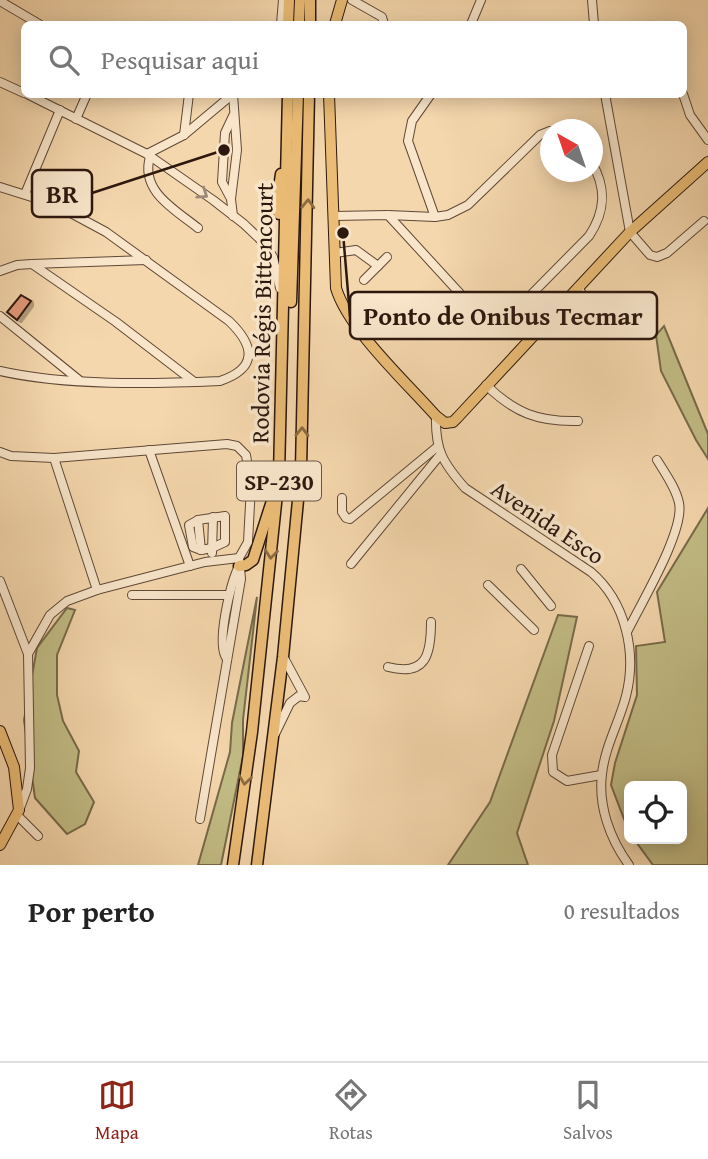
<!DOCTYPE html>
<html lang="pt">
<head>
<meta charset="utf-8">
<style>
	body { margin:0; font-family:"Gentium Book Plus",serif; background:#f6f6f6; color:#222 }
	.controls { position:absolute; right:21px; bottom:21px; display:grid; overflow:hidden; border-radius:10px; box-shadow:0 4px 18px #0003 }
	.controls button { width:63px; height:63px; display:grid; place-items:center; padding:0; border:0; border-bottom:2px solid #e0e0e0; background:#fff; color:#222; font:35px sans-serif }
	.compass { position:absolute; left:540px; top:119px; width:63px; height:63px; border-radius:50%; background:#fff; box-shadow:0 4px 18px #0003; rotate:320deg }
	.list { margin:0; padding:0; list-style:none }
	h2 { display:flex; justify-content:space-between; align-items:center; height:91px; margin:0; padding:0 28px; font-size:30px }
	h2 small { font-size:23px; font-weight:400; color:#767676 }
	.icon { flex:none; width:38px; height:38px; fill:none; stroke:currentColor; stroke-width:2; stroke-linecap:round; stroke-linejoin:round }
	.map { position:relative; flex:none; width:708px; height:865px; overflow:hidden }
	.search { position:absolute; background:#fff; box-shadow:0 4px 18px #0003; left:21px; right:21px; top:21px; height:77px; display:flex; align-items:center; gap:18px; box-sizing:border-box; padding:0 24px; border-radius:10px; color:#767676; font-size:26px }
	.sheet { height:196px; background:#fff }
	nav { display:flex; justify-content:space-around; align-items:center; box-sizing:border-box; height:98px; border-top:2px solid #e0e0e0; background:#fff; font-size:19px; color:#767676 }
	nav a { display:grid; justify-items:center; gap:4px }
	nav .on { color:#8f2418 }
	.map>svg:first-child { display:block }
	.green { fill:#c2bc85; stroke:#786a4a; stroke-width:2 }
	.building { fill:#e69a7c; stroke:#2d180f; stroke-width:2; filter:url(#shadow) }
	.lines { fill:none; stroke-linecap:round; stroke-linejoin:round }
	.minor-casing { stroke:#5f4836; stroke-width:10 }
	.major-casing { stroke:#2d180f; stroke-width:12 }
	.highway-casing { stroke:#2d180f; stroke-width:13 }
	.minor { stroke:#f8e5ca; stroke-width:8 }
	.major { stroke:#eabc76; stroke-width:10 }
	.highway { stroke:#eabc76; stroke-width:10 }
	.oneway { stroke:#9d8976 }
	.oneway2 { stroke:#8c6a42 }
	.labels { text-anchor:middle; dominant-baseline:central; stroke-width:7; stroke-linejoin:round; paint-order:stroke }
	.shield { fill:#f8e5ca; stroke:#6a5647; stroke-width:2 }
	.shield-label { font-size:23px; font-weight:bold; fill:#2d180f }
	.street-label { font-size:24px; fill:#2d180f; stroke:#f8e5ca }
	.leader { fill:none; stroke:#2d180f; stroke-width:2.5 }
	.callout-dot { fill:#2d180f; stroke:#f8e5ca; stroke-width:2.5 }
	.callout { fill:#f8e5ca; stroke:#2d180f; stroke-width:2.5 }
	.callout-label { font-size:26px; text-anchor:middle; font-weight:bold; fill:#2d180f }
</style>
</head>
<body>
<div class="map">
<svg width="708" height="865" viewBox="0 0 708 865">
	<defs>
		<filter id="shadow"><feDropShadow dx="4" dy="2.5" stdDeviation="0" flood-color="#0004"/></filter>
	</defs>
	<rect width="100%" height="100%" fill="#f5d7ad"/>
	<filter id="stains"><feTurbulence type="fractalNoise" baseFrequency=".00286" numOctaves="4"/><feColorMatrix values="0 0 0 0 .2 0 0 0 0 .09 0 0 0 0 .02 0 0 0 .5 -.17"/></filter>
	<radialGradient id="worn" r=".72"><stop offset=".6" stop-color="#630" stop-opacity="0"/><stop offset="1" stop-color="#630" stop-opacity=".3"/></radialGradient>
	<g class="green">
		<polygon points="664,326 708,434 708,459 696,440 661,371 656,335"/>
		<polygon points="708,508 708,865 653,865 634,839 682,839 682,786 629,786 629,832 611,785 615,763 637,695 636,646 665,642 657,592"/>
		<polygon points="257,597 243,720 243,756 221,865 198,865 230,752 232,723"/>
		<polygon points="67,608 75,610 57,655 57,695 63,721 79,751 76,772 94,802 85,824 67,834 35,798 24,720 37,648"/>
		<polygon points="558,615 577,617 554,721 517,833 528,865 448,865 490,802"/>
	</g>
	<polygon class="building" points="21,295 31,301 17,320 7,312"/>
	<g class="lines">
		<g class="minor-casing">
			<g id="minor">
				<polyline points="352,0 382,17 384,24"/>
				<polyline points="592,0 594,24"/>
				<polyline points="0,1 39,24"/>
				<polyline points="281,24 283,0"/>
				<polyline points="471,24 481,0"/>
				<polyline points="0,82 24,93"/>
				<polyline points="27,94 147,154 213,200 244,224 264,243 273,257 280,288"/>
				<polyline points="233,94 237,150 231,199 233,216"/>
				<polyline points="431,94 412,121 408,141 435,217"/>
				<polyline points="605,94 630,232 650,255 657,257 667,253 704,221"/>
				<polyline points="683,94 690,115 708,140"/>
				<polyline points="76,119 87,94"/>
				<polyline points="184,135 189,94"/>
				<polyline points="147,154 184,135 233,94"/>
				<path d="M150,157C140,191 174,209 198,228"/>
				<path d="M0,187L54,204L106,232L229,321C255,346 258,368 220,381C152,384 66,386 0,371"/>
				<polyline points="25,194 60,110"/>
				<polyline points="230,197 222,182 225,133 233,116"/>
				<path d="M388,215L487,323L496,325L511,315L589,236C605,212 607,189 592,163"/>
				<polyline points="334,216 388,215 435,217 448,215 468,205 540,135 550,131"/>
				<polyline points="335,253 356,250 378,266"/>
				<polyline points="32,264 116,322 193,381"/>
				<polyline points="0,271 17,265 32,264 146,260"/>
				<polyline points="364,280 387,257"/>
				<polyline points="578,287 590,308 583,324"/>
				<polyline points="0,316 79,380"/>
				<path d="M486,385C515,413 538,422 578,421"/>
				<path d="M436,416C435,450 443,463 465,488L591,572C626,602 637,653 626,696C619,723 605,746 602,774C598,806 610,839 629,865"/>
				<polyline points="149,450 190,566"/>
				<polyline points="0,452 11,456 54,458 227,444 237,446 246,455 251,486 248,542 239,558 241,579 200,819"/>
				<polyline points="54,458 97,590"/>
				<polyline points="342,498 342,512 346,518 350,519 437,447"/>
				<polygon points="225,516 225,542 212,548 201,550 198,520"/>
				<polyline points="198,520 189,525 193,547 201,550"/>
				<polyline points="212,553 213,517"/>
				<polyline points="351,564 440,455"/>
				<polyline points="521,569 551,606"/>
				<polyline points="0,581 28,654"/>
				<polyline points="488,585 534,630"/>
				<polyline points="132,595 228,595"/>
				<path d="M627,632C640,605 685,531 679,503C676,488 665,473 657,460"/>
				<polyline points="589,646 552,755 553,772 567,781 601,775"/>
				<path d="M227,659C215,645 231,582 239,566"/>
				<path d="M388,667C427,677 431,653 431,622"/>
				<polyline points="275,734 290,703 299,696 305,697 284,658"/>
				<polyline points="20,808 27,789 30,768 28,654 50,615 67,601 97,590 205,562 239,558"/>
				<polyline points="17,815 38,836"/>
			</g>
		</g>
		<g class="major-casing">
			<g id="major">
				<polyline points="335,24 342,0"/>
				<path d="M329,94L336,288C348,329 407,383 436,416L445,423L453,422L457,418L630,232L708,162"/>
				<polyline points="0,731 14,767 19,810 0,845"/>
			</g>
		</g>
		<g class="highway-casing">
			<g id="highway">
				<polyline points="288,24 289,0"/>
				<polyline points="299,24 300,0"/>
				<polyline points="310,24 310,0"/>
				<polyline points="279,214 279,188 281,174"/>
				<polyline points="291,302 298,94"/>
				<polyline points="239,566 246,565 253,560 271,504"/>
				<polyline points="233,865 252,732 279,475 288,94"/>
				<polyline points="257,865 283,657 301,469 309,94"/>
			</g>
		</g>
		<use href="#minor" class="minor"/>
		<use href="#major" class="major"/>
		<use href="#highway" class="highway"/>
	</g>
	<defs><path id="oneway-chevron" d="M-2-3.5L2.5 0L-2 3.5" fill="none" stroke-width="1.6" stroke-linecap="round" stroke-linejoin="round" transform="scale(1.75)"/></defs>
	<use class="oneway" href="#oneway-chevron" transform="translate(203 194) rotate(34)"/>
	<g class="oneway2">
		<use href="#oneway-chevron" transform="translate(308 204) rotate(-88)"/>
		<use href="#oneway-chevron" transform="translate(302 432) rotate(-89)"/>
		<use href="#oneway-chevron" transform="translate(271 554) rotate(96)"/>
		<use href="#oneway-chevron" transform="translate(245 780) rotate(98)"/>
	</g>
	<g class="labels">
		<rect class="shield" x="237" y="461.5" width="84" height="39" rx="5"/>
		<g class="shield-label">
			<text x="279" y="481">SP-230</text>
		</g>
		<g class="street-label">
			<text transform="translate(262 313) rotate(-89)">Rodovia Régis Bittencourt</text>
			<text transform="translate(548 522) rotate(34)">Avenida Esco</text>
		</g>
	</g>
	<path class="leader" d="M224 150L92 193M343 233L350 316"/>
	<g class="callout-dot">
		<circle cx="224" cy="150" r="7"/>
		<circle cx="343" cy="233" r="7"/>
	</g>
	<g class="callout">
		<rect x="32" y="170" width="60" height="47" rx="7"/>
		<rect x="350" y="292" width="307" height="47" rx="7"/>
	</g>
	<g class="callout-label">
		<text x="62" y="203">BR</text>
		<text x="503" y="325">Ponto de Onibus Tecmar</text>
	</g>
	<rect width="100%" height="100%" filter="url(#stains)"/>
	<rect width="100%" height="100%" fill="url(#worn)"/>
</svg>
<div class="controls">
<button><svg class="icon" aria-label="locate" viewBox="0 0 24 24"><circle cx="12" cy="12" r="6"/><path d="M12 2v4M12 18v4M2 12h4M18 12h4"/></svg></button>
</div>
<svg class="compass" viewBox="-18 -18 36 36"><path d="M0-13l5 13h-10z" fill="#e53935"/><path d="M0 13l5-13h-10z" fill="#767676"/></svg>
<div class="search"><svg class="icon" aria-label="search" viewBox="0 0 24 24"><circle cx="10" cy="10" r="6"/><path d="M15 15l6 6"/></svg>Pesquisar aqui</div>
</div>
<section class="sheet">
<h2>Por perto<small>0 resultados</small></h2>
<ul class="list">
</ul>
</section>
<nav>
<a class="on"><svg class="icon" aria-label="map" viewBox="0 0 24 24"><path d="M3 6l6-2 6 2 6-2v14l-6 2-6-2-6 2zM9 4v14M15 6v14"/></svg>Mapa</a>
<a><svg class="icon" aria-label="directions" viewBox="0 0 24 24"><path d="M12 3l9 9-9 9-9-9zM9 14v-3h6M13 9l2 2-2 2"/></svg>Rotas</a>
<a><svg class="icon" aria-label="saved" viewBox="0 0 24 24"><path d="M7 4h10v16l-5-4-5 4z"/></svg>Salvos</a>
</nav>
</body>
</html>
